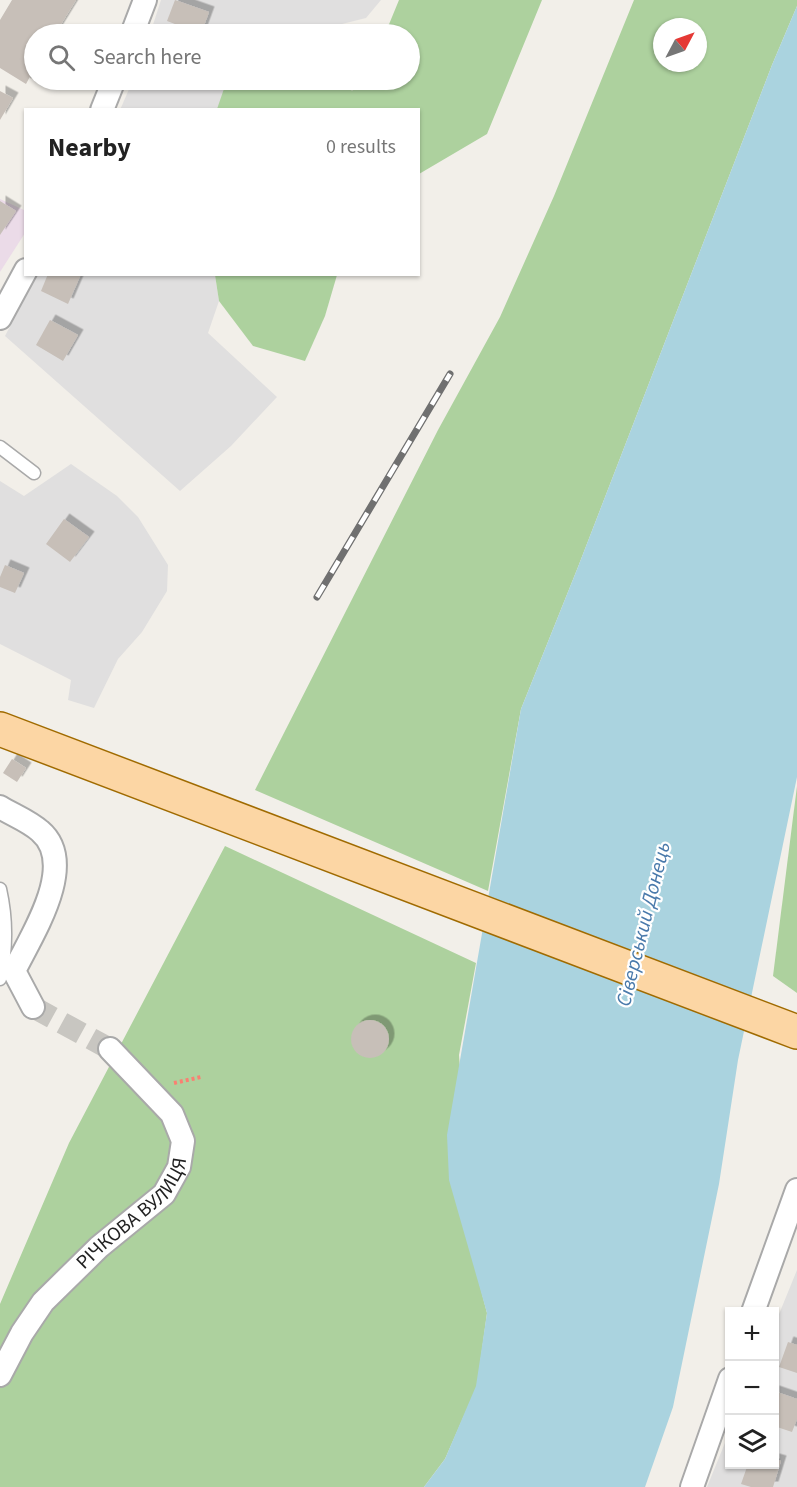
<!DOCTYPE html>
<html lang="en">
<head>
<meta charset="utf-8">
<style>
	body { margin:0; font-family:"Source Sans 3",sans-serif; background:#f2f2f2; color:#222 }
	.controls { position:absolute; right:18px; bottom:18px; display:grid; overflow:hidden; border-radius:0px; box-shadow:0 2px 4px #0004 }
	.controls button { width:54px; height:54px; display:grid; place-items:center; padding:0; border:0; border-bottom:2px solid #e0e0e0; background:#fff; color:#222; font:30px sans-serif }
	.compass { position:absolute; left:653px; top:18px; width:54px; height:54px; border-radius:50%; background:#fff; box-shadow:0 2px 4px #0004; rotate:49deg }
	.list { margin:0; padding:0; list-style:none }
	h2 { display:flex; justify-content:space-between; align-items:center; height:78px; margin:0; padding:0 24px; font-size:26px }
	h2 small { font-size:20px; font-weight:400; color:#767676 }
	.icon { flex:none; width:33px; height:33px; fill:none; stroke:currentColor; stroke-width:2; stroke-linecap:round; stroke-linejoin:round }
	.map { position:relative; flex:none; width:797px; height:1487px; overflow:hidden }
	.search { position:absolute; background:#fff; box-shadow:0 2px 4px #0004; left:24px; top:24px; width:396px; height:66px; display:flex; align-items:center; gap:15px; box-sizing:border-box; padding:0 21px; border-radius:33px; color:#767676; font-size:22px }
	.panel { position:absolute; background:#fff; box-shadow:0 2px 4px #0004; left:24px; top:108px; width:396px; height:168px; border-radius:0px }
	.map>svg:first-child { display:block }
	.residential { fill:#e0dfdf }
	.industrial { fill:#ebdbe8 }
	.forest { fill:#add19e; fill-rule:evenodd }
	.water { fill:#aad3df }
	.building { fill:#c7bfb8; filter:url(#shadow) }
	.lines { fill:none; stroke-linecap:round; stroke-linejoin:round }
	.street-tunnel { stroke:#c8c6c1; stroke-width:22; stroke-dasharray:22 11; stroke-linecap:butt }
	.lane-casing { stroke:#a9a9a9; stroke-width:15 }
	.street-casing { stroke:#a9a9a9; stroke-width:26 }
	.primary-casing { stroke:#a06b00; stroke-width:36 }
	.path { stroke:#fa8072; stroke-width:4; stroke-dasharray:3 3; stroke-linecap:butt }
	.lane { stroke:#fff; stroke-width:12 }
	.street { stroke:#fff; stroke-width:22 }
	.primary { stroke:#fcd6a4; stroke-width:33 }
	.rail-casing { stroke:#707070; stroke-width:7 }
	.rail { stroke:#fff; stroke-width:4.5; stroke-dasharray:14; stroke-linecap:butt }
	.labels { text-anchor:middle; dominant-baseline:central; stroke-width:4.5; stroke-linejoin:round; paint-order:stroke }
	.street-label { font-size:20px; fill:#222; stroke:#fff }
	.water-label { font-size:21px; font-style:italic; fill:#4a7aab; stroke:#fff }
</style>
</head>
<body>
<div class="map">
<svg width="797" height="1487" viewBox="0 0 797 1487">
	<defs>
		<filter id="shadow"><feDropShadow dx="5.5" dy="-5.5" stdDeviation="0" flood-color="#0004"/></filter>
	</defs>
	<rect width="100%" height="100%" fill="#f2efe9"/>
	<g class="residential">
		<polygon points="161,0 381,0 366,18 302,34 150,34"/>
		<polygon points="133,80 227,80 218,109 120,110"/>
		<polygon points="37,275 215,275 219,301 208,333 277,397 231,446 180,491 5,336"/>
		<polygon points="71,464 117,496 138,517 168,565 167,591 142,632 118,659 94,708 68,700 71,680 0,644 0,481 24,496"/>
		<polygon points="797,1270 797,1487 707,1487 729,1433 730,1464 774,1464 775,1324"/>
	</g>
	<polygon class="industrial" points="0,199 26,211 25,233 0,272"/>
	<g class="forest">
		<polygon points="399,0 542,0 487,134 419,174 418,110 217,109 227,80 346,80 352,91 359,80 410,80 410,34 385,34"/>
		<path d="M634,0H797V6L772,65L578,567L521,709L488,891L255,790L438,430L500,317L554,196ZM662,27H698V63H662Z"/>
		<polygon points="215,275 337,275 325,316 305,361 253,346 219,301"/>
		<polygon points="797,786 797,993 773,976"/>
		<polygon points="225,846 476,963 459,1055 474,1263 487,1313 477,1386 445,1459 424,1487 0,1487 0,1304 69,1143"/>
	</g>
	<polygon class="water" points="797,6 797,777 738,1060 719,1184 673,1407 645,1487 424,1487 445,1459 476,1386 487,1313 449,1180 447,1135 521,709 578,567 772,65"/>
	<g class="building">
		<polygon points="12,0 76,0 55,34 34,34 34,69 26,84 0,68 0,20"/>
		<polygon points="175,0 209,12 201,34 167,21"/>
		<polygon points="0,91 13,98 0,120"/>
		<polygon points="0,201 16,211 0,235"/>
		<polygon points="48,274 81,274 68,304 41,291"/>
		<polygon points="50,320 78,335 63,361 36,345"/>
		<polygon points="64,519 89,537 70,562 46,544"/>
		<polygon points="5,565 24,573 15,593 0,587 0,577"/>
		<polygon points="12,759 26,768 17,782 3,773"/>
		<circle cx="370" cy="1039" r="19"/>
		<polygon points="788,1342 797,1345 797,1373 779,1367"/>
		<polygon points="774,1391 797,1399 797,1419 792,1432 774,1426"/>
		<polygon points="774,1459 781,1461 773,1487 751,1487 741,1484 748,1464 774,1464"/>
	</g>
	<g class="lines">
		<polyline class="street-tunnel" points="33,1007 110,1049"/>
		<g class="lane-casing">
			<g id="lane">
				<polyline points="0,447 34,473"/>
				<path d="M0,889C7,920 7,948 0,979"/>
			</g>
		</g>
		<g class="street-casing">
			<g id="street">
				<polyline points="132,34 145,0"/>
				<polyline points="102,110 114,80"/>
				<polyline points="0,318 26,270"/>
				<path d="M0,807C13,815 29,821 40,831C79,864 31,936 14,971L33,1007"/>
				<polyline points="753,1312 797,1190"/>
				<path id="s1" d="M0,1375L22,1333L43,1302L99,1247L164,1194L179,1167L183,1141L172,1114L110,1049"/>
				<polyline points="692,1487 730,1379"/>
			</g>
		</g>
		<g class="primary-casing">
			<polyline id="primary" points="0,729 797,1032"/>
		</g>
		<polyline class="path" points="174,1083 201,1077"/>
		<use href="#lane" class="lane"/>
		<use href="#street" class="street"/>
		<use href="#primary" class="primary"/>
		<g class="rail-casing">
			<polyline id="rail" points="317,597 450,374"/>
		</g>
		<use href="#rail" class="rail"/>
	</g>
	<g class="labels">
		<g class="street-label">
			<text stroke="none"><textPath href="#s1" startOffset="212">РІЧКОВА ВУЛИЦЯ</textPath></text>
		</g>
		<g class="water-label">
			<text transform="translate(643 924) rotate(-76)">Сіверський Донець</text>
		</g>
	</g>
</svg>
<div class="controls">
<button>+</button>
<button>−</button>
<button><svg class="icon" aria-label="layers" viewBox="0 0 24 24"><path d="M12 4l9 5-9 5-9-5zM3 14l9 5 9-5"/></svg></button>
</div>
<svg class="compass" viewBox="-18 -18 36 36"><path d="M0-13l5 13h-10z" fill="#e53935"/><path d="M0 13l5-13h-10z" fill="#767676"/></svg>
<div class="search"><svg class="icon" aria-label="search" viewBox="0 0 24 24"><circle cx="10" cy="10" r="6"/><path d="M15 15l6 6"/></svg>Search here</div>
<section class="panel">
<h2>Nearby<small>0 results</small></h2>
<ul class="list">
</ul>
</section>
</div>
</body>
</html>
